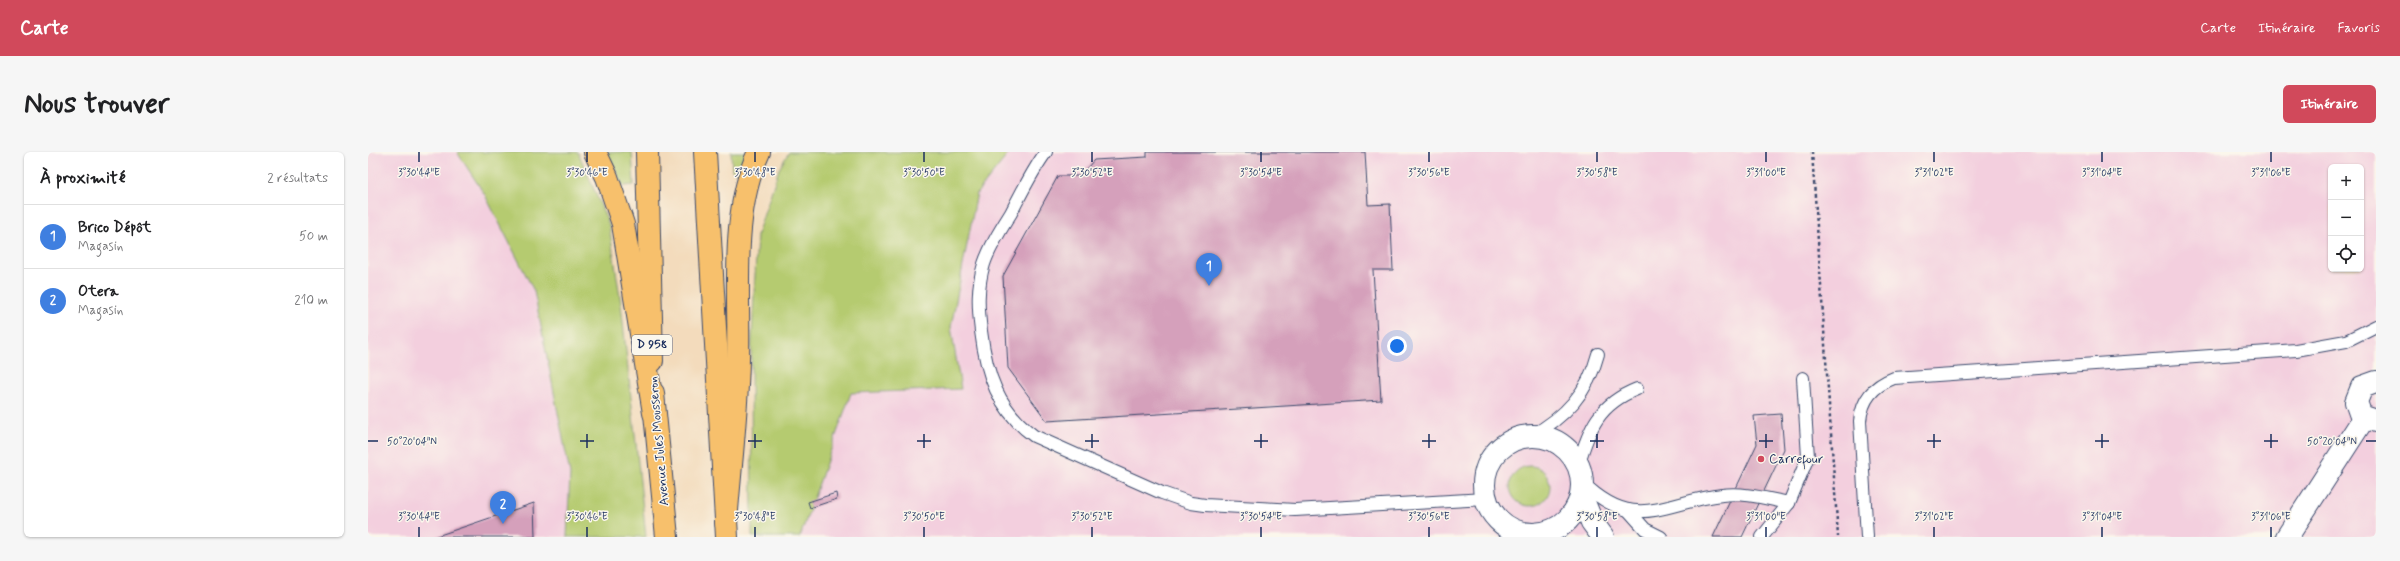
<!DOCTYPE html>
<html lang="fr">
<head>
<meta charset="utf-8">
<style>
	body { margin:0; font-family:Mynerve,sans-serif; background:#f6f6f6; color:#202124 }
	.controls { position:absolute; right:12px; top:12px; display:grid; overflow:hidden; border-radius:6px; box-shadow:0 1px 3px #0004 }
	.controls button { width:36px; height:36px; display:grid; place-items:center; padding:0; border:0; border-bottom:1px solid #e0e0e0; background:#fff; color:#202124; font:20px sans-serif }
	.you { position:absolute; left:1029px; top:194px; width:14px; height:14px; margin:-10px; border:3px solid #fff; border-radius:50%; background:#1a73e8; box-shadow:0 0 0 6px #1a73e833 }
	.badge { display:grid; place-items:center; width:26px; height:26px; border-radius:50%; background:#d1495b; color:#fff; font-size:13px; font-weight:700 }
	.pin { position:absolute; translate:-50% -33px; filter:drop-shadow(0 1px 2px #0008) }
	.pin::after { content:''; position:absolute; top:21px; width:14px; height:12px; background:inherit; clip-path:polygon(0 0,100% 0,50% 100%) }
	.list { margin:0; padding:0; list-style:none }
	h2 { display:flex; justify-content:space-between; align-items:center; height:52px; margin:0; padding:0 16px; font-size:17px }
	h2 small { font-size:13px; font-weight:400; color:#757577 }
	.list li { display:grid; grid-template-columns:26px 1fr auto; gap:12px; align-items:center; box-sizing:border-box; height:64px; padding:0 16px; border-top:1px solid #e0e0e0 }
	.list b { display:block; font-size:15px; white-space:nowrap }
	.list p { margin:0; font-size:13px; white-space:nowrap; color:#757577 }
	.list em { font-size:13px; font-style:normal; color:#757577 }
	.icon { flex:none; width:22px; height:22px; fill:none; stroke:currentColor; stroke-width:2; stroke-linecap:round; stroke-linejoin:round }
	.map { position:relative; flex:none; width:2008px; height:385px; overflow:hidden; border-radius:6px }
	header { display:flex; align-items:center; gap:24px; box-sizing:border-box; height:56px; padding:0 20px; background:#d1495b; color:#fff }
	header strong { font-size:19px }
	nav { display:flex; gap:22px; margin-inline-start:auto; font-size:14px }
	.intro { display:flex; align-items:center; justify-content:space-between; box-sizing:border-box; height:96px; padding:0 24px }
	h1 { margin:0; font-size:28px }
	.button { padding:10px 18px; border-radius:6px; background:#d1495b; color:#fff; font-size:14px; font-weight:700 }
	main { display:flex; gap:24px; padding:0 24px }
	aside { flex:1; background:#fff; border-radius:6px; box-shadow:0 1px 3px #0004 }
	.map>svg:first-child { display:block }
	.built { fill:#f3cfde; fill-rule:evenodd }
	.green { fill:#b5cb70; stroke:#687d67 }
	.building { fill:#d5a0bb }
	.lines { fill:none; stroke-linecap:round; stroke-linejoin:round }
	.service-casing { stroke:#3b496c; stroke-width:14 }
	.minor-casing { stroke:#3b496c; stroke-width:24 }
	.primary-casing { stroke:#3b496c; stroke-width:24 }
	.motorway-casing { stroke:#3b496c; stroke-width:24 }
	.path { stroke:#3b496c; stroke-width:2.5; stroke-dasharray:3 3; stroke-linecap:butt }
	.service { stroke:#fff; stroke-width:12 }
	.minor { stroke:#fff; stroke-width:22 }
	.primary { stroke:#f7c06c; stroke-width:22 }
	.motorway { stroke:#f7c06c; stroke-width:22 }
	.ticks { fill:none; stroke:#1b2f5e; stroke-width:1.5 }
	.poi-dot { fill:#d1495b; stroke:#fbf7ec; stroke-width:1.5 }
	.labels { text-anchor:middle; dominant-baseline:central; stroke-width:3; stroke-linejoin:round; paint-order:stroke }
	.shield { fill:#fbf7ec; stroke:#5e6b89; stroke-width:1 }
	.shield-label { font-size:12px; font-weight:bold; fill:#1b2f5e }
	.street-label { font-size:13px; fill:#1b2f5e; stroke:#fbf7ec }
	.poi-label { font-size:13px; fill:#1b2f5e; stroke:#fbf7ec; text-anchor:start }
	.ticks-label { font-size:10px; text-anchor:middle; fill:#1b2f5e; stroke:#fbf7ec; stroke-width:3; stroke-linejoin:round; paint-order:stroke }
</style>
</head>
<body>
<header>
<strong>Carte</strong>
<nav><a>Carte</a><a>Itinéraire</a><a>Favoris</a></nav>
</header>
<div class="intro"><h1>Nous trouver</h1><a class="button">Itinéraire</a></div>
<main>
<aside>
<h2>À proximité<small>2 résultats</small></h2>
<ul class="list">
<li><span class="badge" style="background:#3f7fe0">1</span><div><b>Brico Dépôt</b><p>Magasin</p></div><em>50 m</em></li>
<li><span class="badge" style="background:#3f7fe0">2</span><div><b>Otera</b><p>Magasin</p></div><em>210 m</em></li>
</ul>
</aside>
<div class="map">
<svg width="2008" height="385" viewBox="0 0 2008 385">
	<rect width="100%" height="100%" fill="#fbf7ec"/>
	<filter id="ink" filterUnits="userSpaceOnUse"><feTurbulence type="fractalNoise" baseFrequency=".025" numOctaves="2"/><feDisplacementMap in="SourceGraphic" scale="8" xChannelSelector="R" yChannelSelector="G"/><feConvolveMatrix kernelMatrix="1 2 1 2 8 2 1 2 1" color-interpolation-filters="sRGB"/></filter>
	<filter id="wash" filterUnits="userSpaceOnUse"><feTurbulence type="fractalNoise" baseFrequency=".012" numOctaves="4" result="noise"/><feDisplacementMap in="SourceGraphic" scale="16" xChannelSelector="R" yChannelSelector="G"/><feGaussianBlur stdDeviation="0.9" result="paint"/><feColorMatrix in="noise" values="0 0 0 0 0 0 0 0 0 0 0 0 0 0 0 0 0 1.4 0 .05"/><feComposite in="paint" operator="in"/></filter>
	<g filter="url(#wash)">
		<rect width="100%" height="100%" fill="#f3dbbc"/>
		<g class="built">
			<polygon points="0,0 89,0 117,43 166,139 202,322 199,385 0,385"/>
			<path d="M642,0H2008V385H432L483,241L593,237L583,175L609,41ZM1963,15H1993V117H1963Z"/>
		</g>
		<g class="green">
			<polygon points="89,0 210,0 241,73 253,152 278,385 199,385 202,322 166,139 117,43"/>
			<polygon points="239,0 264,0 266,33 255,34"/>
			<polygon points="363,0 378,0 369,21 364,18"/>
			<polygon points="421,0 642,0 609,41 583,175 593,237 483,241 432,385 384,385 383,205 389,83 411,17"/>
			<circle cx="1162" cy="334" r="20"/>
		</g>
		<g id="blocks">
			<g class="building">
				<polygon points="779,0 997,0 1000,53 1022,52 1025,118 1005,118 1013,248 679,269 640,216 635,124 690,24 712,24 726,8 779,5"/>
				<polygon points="1413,262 1416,297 1374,385 1345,385 1389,292 1386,264"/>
				<polygon points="468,341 469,347 442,356 440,350"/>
				<polygon points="166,351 167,385 66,385"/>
			</g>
		</g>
	</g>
	<g filter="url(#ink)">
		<use href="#blocks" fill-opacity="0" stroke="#3b496c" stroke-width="1"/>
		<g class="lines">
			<g class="service-casing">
				<g id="service">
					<path d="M678,0C664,19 654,40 643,61C633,77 622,94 616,112C609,135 610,156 613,179C618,221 630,258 666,284L794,341L823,351L837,353L927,358L1117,347"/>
					<path d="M1163,284C1197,265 1220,241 1230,202"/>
					<path d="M1210,314C1221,276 1231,252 1269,237"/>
					<path d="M1214,330C1267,382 1295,350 1354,343C1376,340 1400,347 1421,351L1440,305L1435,226"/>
					<polyline points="1260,358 1277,377 1293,385"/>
					<polyline points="1394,385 1421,351"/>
					<path d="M1499,385L1492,269C1494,247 1505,234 1526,226L1928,198L1978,189L2008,174"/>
				</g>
			</g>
			<g class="minor-casing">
				<g id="minor">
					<polyline points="2008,230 1994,235 1988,250 1993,264 2008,269"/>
					<circle cx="1165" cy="333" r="49"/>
					<polyline points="1213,343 1224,370 1235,385"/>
					<polyline points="1919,385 1996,266"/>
				</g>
			</g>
			<g class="primary-casing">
				<g id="primary">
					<polyline points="279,0 284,209"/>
					<polyline points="337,0 359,385"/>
					<polyline points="285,241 299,385"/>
				</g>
			</g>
			<g class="motorway-casing">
				<g id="motorway">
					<polyline points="227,0 239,25 255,72 286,261"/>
					<path d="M358,371C362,317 369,262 370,207C372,141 362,61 391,0"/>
				</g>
			</g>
			<polyline class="path" points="1444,0 1470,385"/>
			<use href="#service" class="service"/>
			<use href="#minor" class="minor"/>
			<use href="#primary" class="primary"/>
			<use href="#motorway" class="motorway"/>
		</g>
	</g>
	<path class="ticks" d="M51,0V10M219,0V10M387,0V10M556,0V10M724,0V10M893,0V10M1061,0V10M1229,0V10M1398,0V10M1566,0V10M1734,0V10M1903,0V10M219,282V296M387,282V296M556,282V296M724,282V296M893,282V296M1061,282V296M1229,282V296M1398,282V296M1566,282V296M1734,282V296M1903,282V296M0,289H10M212,289H226M380,289H394M549,289H563M717,289H731M886,289H900M1054,289H1068M1222,289H1236M1391,289H1405M1559,289H1573M1727,289H1741M1896,289H1910M1998,289H2008M51,375V385M219,375V385M387,375V385M556,375V385M724,375V385M893,375V385M1061,375V385M1229,375V385M1398,375V385M1566,375V385M1734,375V385M1903,375V385"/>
	<circle class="poi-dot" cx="1393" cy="307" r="4"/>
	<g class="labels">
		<rect class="shield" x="264" y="183" width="40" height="20" rx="3"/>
		<g class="shield-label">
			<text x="284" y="193">D 958</text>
		</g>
		<g class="street-label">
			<text transform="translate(291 289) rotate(-95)">Avenue Jules Mousseron</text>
		</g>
		<g class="poi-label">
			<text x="1401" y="307">Carrefour</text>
		</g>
	</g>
	<g class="ticks-label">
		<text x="51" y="24">3°30'44"E</text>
		<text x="219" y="24">3°30'46"E</text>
		<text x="387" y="24">3°30'48"E</text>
		<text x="556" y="24">3°30'50"E</text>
		<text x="724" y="24">3°30'52"E</text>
		<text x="893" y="24">3°30'54"E</text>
		<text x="1061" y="24">3°30'56"E</text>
		<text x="1229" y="24">3°30'58"E</text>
		<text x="1398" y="24">3°31'00"E</text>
		<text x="1566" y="24">3°31'02"E</text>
		<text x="1734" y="24">3°31'04"E</text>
		<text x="1903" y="24">3°31'06"E</text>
		<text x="44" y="293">50°20'04"N</text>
		<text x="1964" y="293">50°20'04"N</text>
		<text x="51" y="368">3°30'44"E</text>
		<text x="219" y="368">3°30'46"E</text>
		<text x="387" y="368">3°30'48"E</text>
		<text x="556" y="368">3°30'50"E</text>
		<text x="724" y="368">3°30'52"E</text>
		<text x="893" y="368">3°30'54"E</text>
		<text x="1061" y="368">3°30'56"E</text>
		<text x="1229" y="368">3°30'58"E</text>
		<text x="1398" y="368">3°31'00"E</text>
		<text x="1566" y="368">3°31'02"E</text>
		<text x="1734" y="368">3°31'04"E</text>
		<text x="1903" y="368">3°31'06"E</text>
	</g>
</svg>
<div class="controls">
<button>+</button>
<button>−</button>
<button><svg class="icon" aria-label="locate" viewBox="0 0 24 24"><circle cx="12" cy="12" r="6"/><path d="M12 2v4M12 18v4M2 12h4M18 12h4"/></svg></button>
</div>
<div class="you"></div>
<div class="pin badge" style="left:841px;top:134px;background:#3f7fe0">1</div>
<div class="pin badge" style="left:135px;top:372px;background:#3f7fe0">2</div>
</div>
</main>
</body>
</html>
